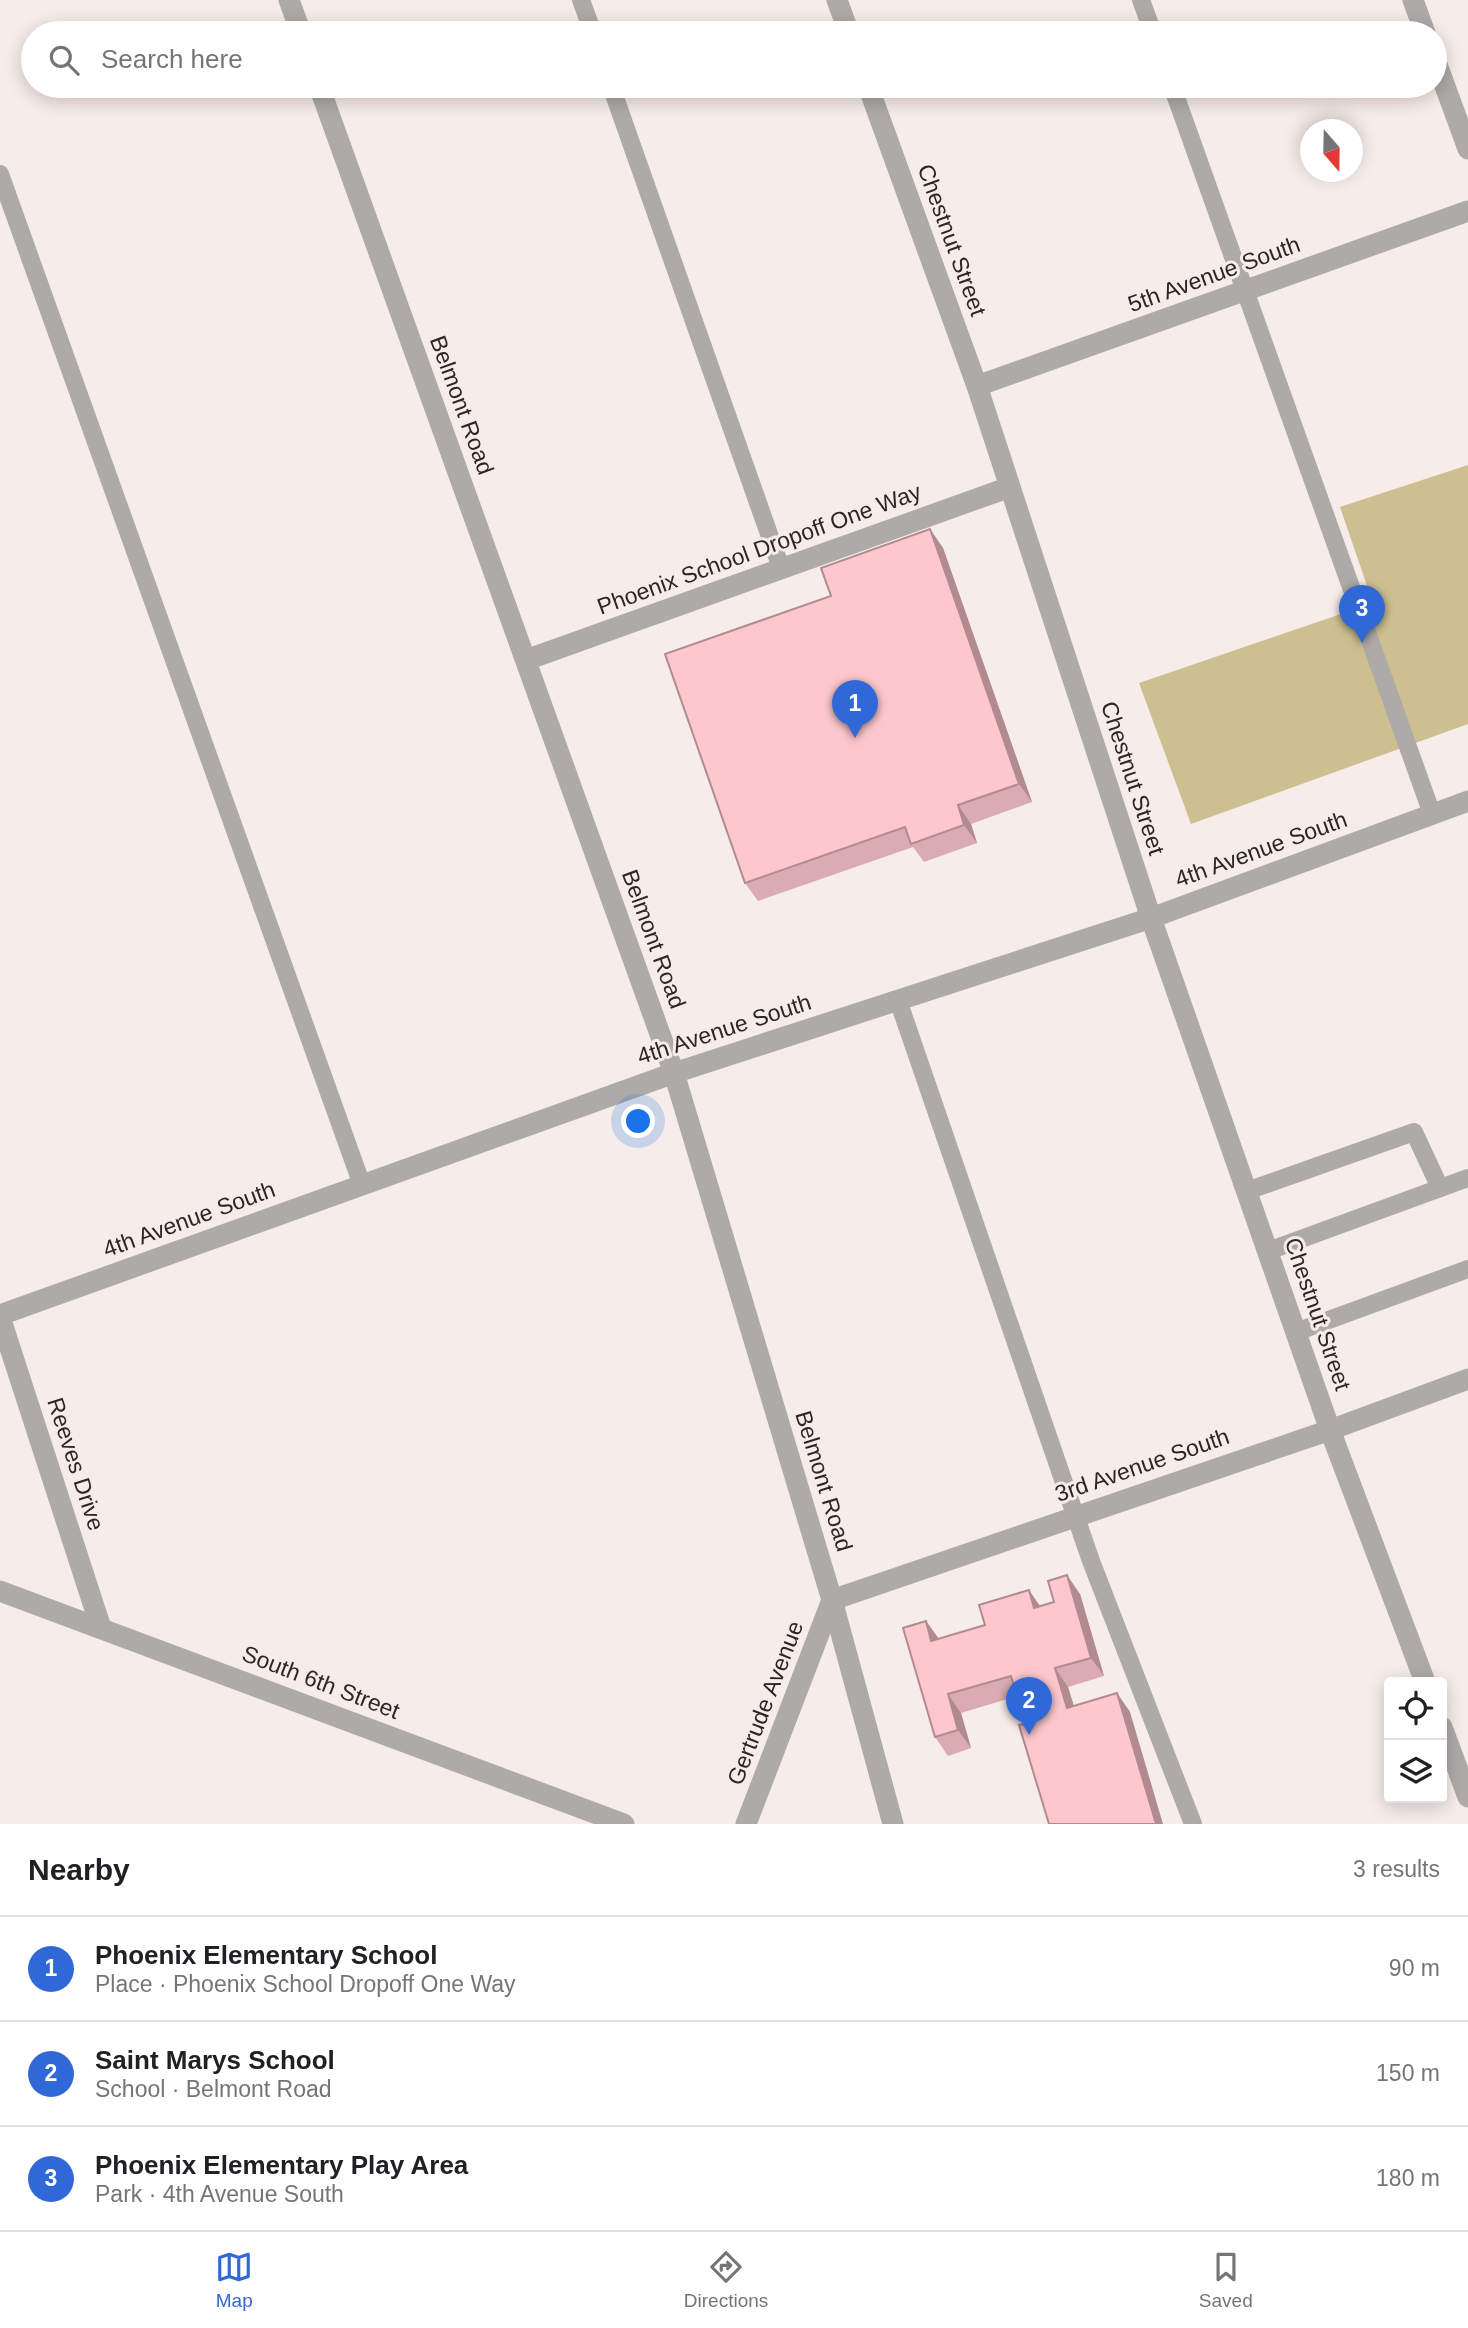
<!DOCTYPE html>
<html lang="en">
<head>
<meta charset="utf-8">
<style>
	body { margin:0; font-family:Helvetica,sans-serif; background:#f2f2f2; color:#202124 }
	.controls { position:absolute; right:21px; bottom:21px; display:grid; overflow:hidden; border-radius:7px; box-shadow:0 4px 18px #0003 }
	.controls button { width:63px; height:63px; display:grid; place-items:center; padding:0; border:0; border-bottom:2px solid #e0e0e0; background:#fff; color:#202124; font:35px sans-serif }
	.compass { position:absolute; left:1300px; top:119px; width:63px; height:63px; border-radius:50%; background:#fff; box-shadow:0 4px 18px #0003; rotate:160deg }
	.you { position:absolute; left:639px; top:1122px; width:24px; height:24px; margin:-18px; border:5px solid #fff; border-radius:50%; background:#1a73e8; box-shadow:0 0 0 10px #1a73e833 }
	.badge { display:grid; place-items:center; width:46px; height:46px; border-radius:50%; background:#3069d7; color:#fff; font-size:23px; font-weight:700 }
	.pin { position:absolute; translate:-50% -58px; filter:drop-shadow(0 2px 4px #0008) }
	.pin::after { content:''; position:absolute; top:37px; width:24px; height:21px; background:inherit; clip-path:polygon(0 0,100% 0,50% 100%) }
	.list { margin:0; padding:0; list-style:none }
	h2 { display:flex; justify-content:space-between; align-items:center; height:91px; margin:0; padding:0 28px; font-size:30px }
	h2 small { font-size:23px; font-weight:400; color:#757577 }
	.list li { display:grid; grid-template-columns:46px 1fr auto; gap:21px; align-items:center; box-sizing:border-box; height:105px; padding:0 28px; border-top:2px solid #e0e0e0 }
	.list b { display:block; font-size:26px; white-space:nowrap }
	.list p { margin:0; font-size:23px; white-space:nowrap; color:#757577 }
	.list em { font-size:23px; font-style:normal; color:#757577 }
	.icon { flex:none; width:38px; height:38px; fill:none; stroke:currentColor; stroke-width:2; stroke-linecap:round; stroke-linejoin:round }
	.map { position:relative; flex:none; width:1468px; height:1824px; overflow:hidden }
	.search { position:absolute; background:#fff; box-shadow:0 4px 18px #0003; left:21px; right:21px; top:21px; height:77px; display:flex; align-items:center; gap:18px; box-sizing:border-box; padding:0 24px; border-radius:38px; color:#757577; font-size:26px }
	.sheet { height:406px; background:#fff }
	nav { display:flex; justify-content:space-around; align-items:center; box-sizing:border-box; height:98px; border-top:2px solid #e0e0e0; background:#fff; font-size:19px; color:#757577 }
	nav a { display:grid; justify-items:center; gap:4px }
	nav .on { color:#3069d7 }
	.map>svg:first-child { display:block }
	.green { fill:#cdbf90 }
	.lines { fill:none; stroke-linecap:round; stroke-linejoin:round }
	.service { stroke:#adaaa8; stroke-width:18 }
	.minor { stroke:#adaaa8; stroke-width:21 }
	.tertiary { stroke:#adaaa8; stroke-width:21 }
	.wall { fill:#daabb0 }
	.shaded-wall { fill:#b18b90 }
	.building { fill:#fdc7cd; stroke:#b18b90; stroke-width:2 }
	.labels { text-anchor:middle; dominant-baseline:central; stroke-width:6; stroke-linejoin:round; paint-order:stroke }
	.street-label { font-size:23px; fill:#2b2726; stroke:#f6ece9 }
</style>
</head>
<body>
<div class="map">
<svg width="1468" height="1824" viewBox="0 0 1468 1824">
	<rect width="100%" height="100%" fill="#f6ece9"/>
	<polygon class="green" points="1468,465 1468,724 1191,824 1139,683 1373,603 1340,507"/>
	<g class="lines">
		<g class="service">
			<polyline points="581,0 593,33"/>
			<polyline points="1141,0 1153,33"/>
			<polyline points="611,86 781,568"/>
			<polyline points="1172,86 1432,814"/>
			<polyline points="0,174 362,1185"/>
			<polyline points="898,1000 1091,1561 1193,1824"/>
			<polyline points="1247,1191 1414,1132 1440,1188"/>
			<polyline points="1268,1251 1468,1178"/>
			<polyline points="1296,1332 1468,1269"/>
		</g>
		<g class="minor">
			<polyline points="837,0 849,33"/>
			<polyline points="1413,0 1425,33"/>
			<polyline points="1435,59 1468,149"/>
			<polyline points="868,86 977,386 1151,918 1330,1430 1425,1682"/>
			<polyline points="977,386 1468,211"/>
			<polyline points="526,660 1010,487"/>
			<polyline points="0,1317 101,1628"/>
			<polyline points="0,1591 624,1824"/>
			<polyline points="1442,1727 1468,1797"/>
			<polyline points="746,1824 832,1600 1330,1430 1468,1379"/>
		</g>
		<g class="tertiary">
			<polyline points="289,0 301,33"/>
			<polyline points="319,86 674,1073 832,1600 893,1824"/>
			<polyline points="0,1315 674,1073 1151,918 1468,801"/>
		</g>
	</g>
	<g class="wall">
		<polygon points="930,529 943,548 1032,802 971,824 977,843 924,862 913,847 758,901 745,883 831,596"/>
		<polygon points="1080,1594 1104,1676 1068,1687 1074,1706 1117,1693 1130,1712 1025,1724 1017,1696 961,1713 971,1748 948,1756 935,1737 926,1621 938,1639 985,1625 1040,1606"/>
	</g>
	<g class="shaded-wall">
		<polygon points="930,529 943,548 1032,802 1019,784"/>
		<polygon points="958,805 971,824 977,843 964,825"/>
		<polygon points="1067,1575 1080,1594 1104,1676 1091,1658"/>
		<polygon points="1029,1590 1042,1609 1034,1608"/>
		<polygon points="926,1621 939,1639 931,1641"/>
		<polygon points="1055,1668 1068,1687 1080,1727 1067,1708"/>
		<polygon points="1117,1693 1130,1712 1163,1824 1156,1824"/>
		<polygon points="948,1694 961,1713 971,1748 958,1730"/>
	</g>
	<g class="building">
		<polygon points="930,529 1019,784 958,805 964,825 911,844 905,827 745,883 665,654 831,596 821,568"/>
		<polygon points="1067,1575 1091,1658 1055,1668 1067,1708 1117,1693 1156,1824 1049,1824 1019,1725 1025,1724 1011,1676 948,1694 958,1730 935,1737 903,1628 926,1621 931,1641 985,1625 979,1605 1029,1590 1034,1608 1054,1602 1048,1581"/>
	</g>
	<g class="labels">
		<g class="street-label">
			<text transform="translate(952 240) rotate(70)">Chestnut Street</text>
			<text transform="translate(1214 274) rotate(-20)">5th Avenue South</text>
			<text transform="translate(462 405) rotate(70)">Belmont Road</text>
			<text transform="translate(759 549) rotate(-20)">Phoenix School Dropoff One Way</text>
			<text transform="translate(1133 778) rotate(72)">Chestnut Street</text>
			<text transform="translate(1261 849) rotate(-20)">4th Avenue South</text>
			<text transform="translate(654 939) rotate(70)">Belmont Road</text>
			<text transform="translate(724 1029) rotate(-18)">4th Avenue South</text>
			<text transform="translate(189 1219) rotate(-20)">4th Avenue South</text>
			<text transform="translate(1318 1314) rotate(71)">Chestnut Street</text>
			<text transform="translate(76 1464) rotate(72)">Reeves Drive</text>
			<text transform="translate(1142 1465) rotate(-19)">3rd Avenue South</text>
			<text transform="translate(824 1481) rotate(73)">Belmont Road</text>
			<text transform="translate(321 1682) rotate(21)">South 6th Street</text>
			<text transform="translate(765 1703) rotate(-69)">Gertrude Avenue</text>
		</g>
	</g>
</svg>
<div class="controls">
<button><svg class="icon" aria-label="locate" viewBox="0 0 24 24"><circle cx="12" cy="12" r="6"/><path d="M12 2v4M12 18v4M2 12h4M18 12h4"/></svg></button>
<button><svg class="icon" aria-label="layers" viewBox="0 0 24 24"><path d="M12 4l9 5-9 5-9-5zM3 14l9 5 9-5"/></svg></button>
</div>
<svg class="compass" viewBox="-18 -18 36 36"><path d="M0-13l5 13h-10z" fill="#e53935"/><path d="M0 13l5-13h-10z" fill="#757577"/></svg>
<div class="you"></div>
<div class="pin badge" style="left:855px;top:738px">1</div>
<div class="pin badge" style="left:1029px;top:1735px">2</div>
<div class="pin badge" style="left:1362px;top:643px">3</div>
<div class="search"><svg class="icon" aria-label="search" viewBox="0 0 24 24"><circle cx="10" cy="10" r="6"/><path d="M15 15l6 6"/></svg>Search here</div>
</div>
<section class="sheet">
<h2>Nearby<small>3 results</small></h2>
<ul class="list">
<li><span class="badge">1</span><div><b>Phoenix Elementary School</b><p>Place · Phoenix School Dropoff One Way</p></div><em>90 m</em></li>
<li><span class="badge">2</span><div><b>Saint Marys School</b><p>School · Belmont Road</p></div><em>150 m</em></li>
<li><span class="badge">3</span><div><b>Phoenix Elementary Play Area</b><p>Park · 4th Avenue South</p></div><em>180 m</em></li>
</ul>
</section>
<nav>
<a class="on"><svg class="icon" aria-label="map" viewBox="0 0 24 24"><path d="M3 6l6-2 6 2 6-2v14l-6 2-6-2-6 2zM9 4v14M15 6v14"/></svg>Map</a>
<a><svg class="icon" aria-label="directions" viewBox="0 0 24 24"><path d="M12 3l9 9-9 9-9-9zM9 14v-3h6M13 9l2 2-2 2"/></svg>Directions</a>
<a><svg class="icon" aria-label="saved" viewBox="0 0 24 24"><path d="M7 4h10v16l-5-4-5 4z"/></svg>Saved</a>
</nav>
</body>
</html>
